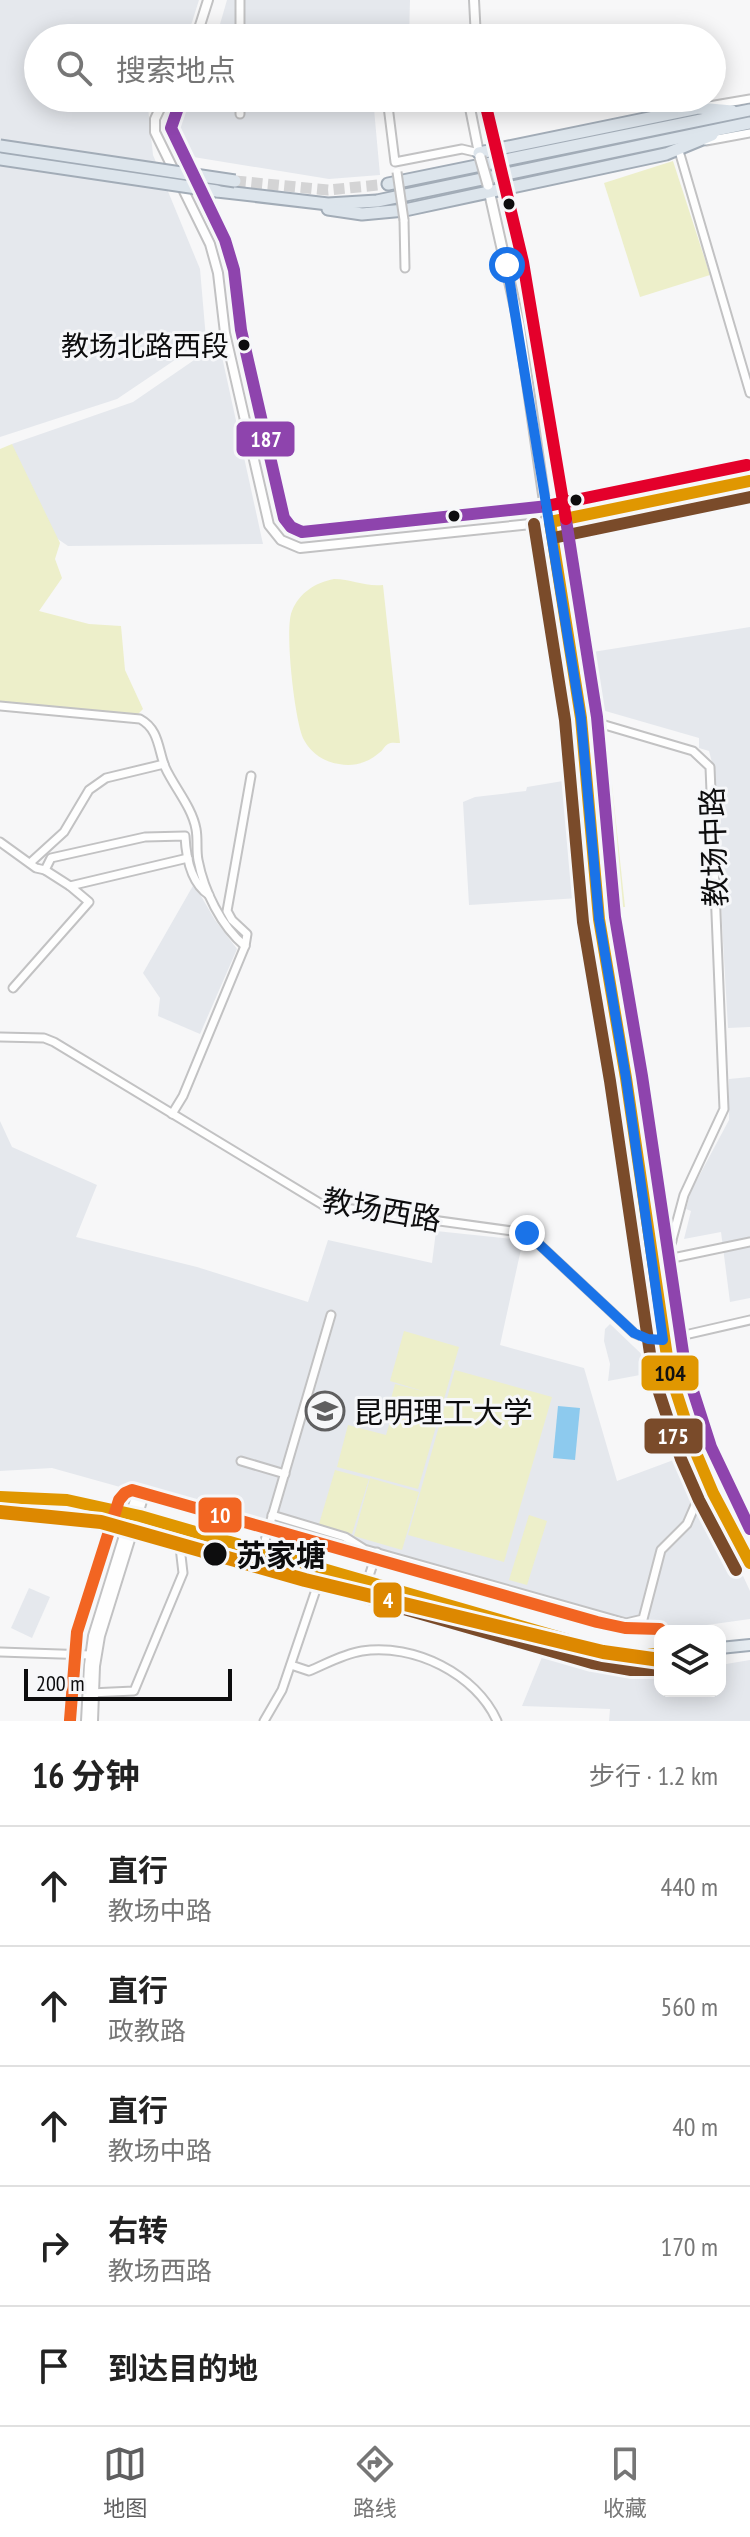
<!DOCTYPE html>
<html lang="zh">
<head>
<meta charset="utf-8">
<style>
	body { margin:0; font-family:"PT Sans Narrow","Noto Sans SC",sans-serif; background:#f6f6f6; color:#222 }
	.controls { position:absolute; right:24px; bottom:24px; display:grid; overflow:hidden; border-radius:16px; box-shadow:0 4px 20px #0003 }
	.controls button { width:72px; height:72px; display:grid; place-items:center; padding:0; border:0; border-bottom:2px solid #e0e0e0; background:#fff; color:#222; font:40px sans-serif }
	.scale { position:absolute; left:24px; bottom:20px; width:208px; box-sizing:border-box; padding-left:8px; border:4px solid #0d0d0e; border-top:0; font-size:22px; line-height:28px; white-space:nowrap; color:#0d0d0e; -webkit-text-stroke:6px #f6f7f9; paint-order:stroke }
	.stop { position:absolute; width:24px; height:24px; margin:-18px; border:6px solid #1a73e8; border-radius:50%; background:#fff }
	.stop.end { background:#1a73e8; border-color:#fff; box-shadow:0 2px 8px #0008 }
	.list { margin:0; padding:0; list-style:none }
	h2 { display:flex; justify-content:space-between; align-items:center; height:104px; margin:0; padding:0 32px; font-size:34px }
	h2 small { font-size:26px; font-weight:400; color:#767676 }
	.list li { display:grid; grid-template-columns:52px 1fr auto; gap:24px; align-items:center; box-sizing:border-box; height:120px; padding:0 32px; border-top:2px solid #e0e0e0 }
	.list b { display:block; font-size:30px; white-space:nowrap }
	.list p { margin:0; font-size:26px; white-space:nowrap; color:#767676 }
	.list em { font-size:26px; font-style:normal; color:#767676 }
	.icon { flex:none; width:44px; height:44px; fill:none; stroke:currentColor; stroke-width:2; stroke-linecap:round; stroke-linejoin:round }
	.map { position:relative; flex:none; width:750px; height:1721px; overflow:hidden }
	.search { position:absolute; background:#fff; box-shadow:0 4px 20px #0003; left:24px; right:24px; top:24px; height:88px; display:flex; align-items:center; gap:20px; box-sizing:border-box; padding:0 28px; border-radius:44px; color:#767676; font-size:30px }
	.sheet { height:704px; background:#fff }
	nav { display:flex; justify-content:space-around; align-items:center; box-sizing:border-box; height:112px; border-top:2px solid #e0e0e0; background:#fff; font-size:22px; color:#767676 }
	nav a { display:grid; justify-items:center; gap:4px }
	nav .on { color:#5f5f60 }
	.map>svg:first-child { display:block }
	.built { fill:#e5e8ed }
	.green { fill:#edefca }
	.water { fill:#8dcaee }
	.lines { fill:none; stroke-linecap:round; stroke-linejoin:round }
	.trunk-tunnel { stroke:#d4d4d5; stroke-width:11; stroke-dasharray:11 5.5; stroke-linecap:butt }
	.minor-casing { stroke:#c2c2c3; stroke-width:11 }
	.tertiary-casing { stroke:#c2c2c3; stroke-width:12 }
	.secondary-casing { stroke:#c2c2c3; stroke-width:13 }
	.primary-casing { stroke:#a2acb7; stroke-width:14 }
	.trunk-casing { stroke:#a2acb7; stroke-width:15 }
	.minor { stroke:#fefefe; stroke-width:7 }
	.tertiary { stroke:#fefefe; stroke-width:8 }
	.secondary { stroke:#fefefe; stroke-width:9 }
	.primary { stroke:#e5ebf0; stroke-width:10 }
	.trunk { stroke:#dde5ec; stroke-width:11 }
	.minor-bridge-casing { stroke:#c2c2c3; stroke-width:11; stroke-linecap:butt }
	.secondary-bridge-casing { stroke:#c2c2c3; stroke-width:13; stroke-linecap:butt }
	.trunk-bridge-casing { stroke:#a2acb7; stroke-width:15; stroke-linecap:butt }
	.minor-bridge { stroke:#fefefe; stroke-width:7 }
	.secondary-bridge { stroke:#fefefe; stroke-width:9 }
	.trunk-bridge { stroke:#dde5ec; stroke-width:11 }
	.bus-1-casing { stroke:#f6f7f9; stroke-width:18 }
	.bus-2-casing { stroke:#f6f7f9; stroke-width:18 }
	.bus-3-casing { stroke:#f6f7f9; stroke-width:18 }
	.bus-4-casing { stroke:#f6f7f9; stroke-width:18 }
	.bus-5-casing { stroke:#f6f7f9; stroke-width:18 }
	.bus-1 { stroke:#e09701; stroke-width:12 }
	.bus-2 { stroke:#7a4b2a; stroke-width:12 }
	.bus-3 { stroke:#8e44ad; stroke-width:12 }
	.bus-4 { stroke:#f26522; stroke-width:12 }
	.bus-5 { stroke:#e4002b; stroke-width:12 }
	.metro-1-casing { stroke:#f6f7f9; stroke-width:20 }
	.metro-1 { stroke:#d80; stroke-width:14 }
	.route { stroke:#1a73e8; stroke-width:10 }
	.bus-dot { fill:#0d0d0e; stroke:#f6f7f9; stroke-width:3 }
	.labels { text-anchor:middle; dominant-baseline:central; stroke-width:6; stroke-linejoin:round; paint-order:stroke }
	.bus-label { font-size:28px; fill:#0d0d0e; stroke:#f6f7f9; text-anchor:end }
	.street-label { font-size:30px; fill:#0d0d0e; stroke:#f6f7f9 }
	.poi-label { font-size:30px; fill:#0d0d0e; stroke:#f6f7f9; text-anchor:start }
	.stop-label { font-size:30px; font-weight:bold; fill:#0d0d0e; stroke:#f6f7f9; text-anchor:start }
	.line-badge { stroke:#f6f7f9; stroke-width:3 }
	.badge-label { font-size:22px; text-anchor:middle; font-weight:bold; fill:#fff }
	.pale-badge-label { font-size:22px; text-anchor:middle; font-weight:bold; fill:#111 }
</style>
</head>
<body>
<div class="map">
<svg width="750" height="1721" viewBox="0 0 750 1721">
	<rect width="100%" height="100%" fill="#f7f7f8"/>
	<g class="built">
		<polygon points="0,0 199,0 187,38 38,38 38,98 147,98 153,155 200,269 206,339 117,399 0,437"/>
		<polygon points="227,0 410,0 409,38 216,38"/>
		<polygon points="185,98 373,98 380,175 329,179 181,155 178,110"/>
		<polygon points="219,343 263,544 68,546 24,516 12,444 133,402"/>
		<polygon points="750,627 750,1027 728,1028 713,766 709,751 699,748 699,738 588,706 580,654"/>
		<polygon points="563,781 579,898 469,905 463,802 475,797 526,791 527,787"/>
		<polygon points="194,884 215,920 237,949 200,1034 158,1016 160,998 143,973"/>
		<polygon points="750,1077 750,1298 730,1302 721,1232 684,1239 691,1211 686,1209 691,1191 729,1120 729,1079"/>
		<polygon points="0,1121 12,1147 97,1185 76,1237 197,1267 308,1302 328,1240 432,1263 436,1231 523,1240 500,1345 584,1368 617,1481 687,1455 750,1591 750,1619 671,1630 624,1628 52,1468 0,1471"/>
		<polygon points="610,1324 655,1367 656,1372 608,1381 610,1364 604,1341 605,1329"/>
		<polygon points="29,1588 50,1597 32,1638 11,1628"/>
		<polygon points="547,1645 625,1664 660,1669 660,1691 720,1691 720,1665 750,1660 750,1721 609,1721 610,1709 522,1706"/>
	</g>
	<g class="green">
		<polygon points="673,161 710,275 640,297 604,183"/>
		<polygon points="12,444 60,543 55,559 62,578 39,611 89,624 121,626 125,670 143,709 137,715 0,702 0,449"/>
		<path d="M334,579C352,579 365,587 383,585L400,743C396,743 391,742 388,744C384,746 383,751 379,753C368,763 353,767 339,764C324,762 311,753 304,740C295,724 284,628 292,611C300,592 315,583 334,579Z"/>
		<polygon points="612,785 625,907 603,908 597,882 590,786"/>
		<polygon points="404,1331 459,1347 418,1489 337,1467 348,1425 386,1435 390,1422 385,1421 395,1384 426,1392 390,1381"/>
		<polygon points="455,1370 552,1397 504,1562 408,1535"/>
		<polygon points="335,1470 369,1479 352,1534 319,1524"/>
		<polygon points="370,1478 419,1492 402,1550 354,1536"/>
		<polygon points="529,1515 547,1521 527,1585 509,1580"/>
	</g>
	<polygon class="water" points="558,1406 580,1408 575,1460 553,1458"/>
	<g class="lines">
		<polyline class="trunk-tunnel" points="235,181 328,190 388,184"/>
		<g class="minor-casing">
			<g id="minor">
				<polyline points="240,38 240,0"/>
				<polyline points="387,98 395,162 462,149 479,153"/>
				<polyline points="709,106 750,99"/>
				<polyline points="240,114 240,98"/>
				<polyline points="706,141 750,133"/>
				<polyline points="679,151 750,393"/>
				<polyline points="404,220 405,268"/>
				<path d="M0,706L140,719C159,729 158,749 165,767C174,787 192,807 196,829C198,839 196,850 198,860C204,891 221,926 245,946"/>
				<polyline points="581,718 693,751 710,767 724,1109 684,1195 658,1292"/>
				<polyline points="0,842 36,868 45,870 70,886 89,902 13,988"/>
				<polyline points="30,863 64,832 89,790 106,778 164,764"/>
				<path d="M45,870L51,858L145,837L185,836C186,856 191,883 209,895"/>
				<polyline points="70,886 188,858"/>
				<polyline points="0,1037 44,1038 54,1042 323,1205 527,1233 634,1333 648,1339 663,1340 750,1320"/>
				<polyline points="172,1114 183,1096 245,946 247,934 232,920 227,911 251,776"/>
				<polyline points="649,1243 661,1247 672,1241"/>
				<polyline points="668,1259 750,1242"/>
				<polyline points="241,1461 285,1474"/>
				<polyline points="272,1515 345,1537 364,1549 626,1623 643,1619 661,1550 687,1524 697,1501 707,1495"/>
				<polyline points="264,1544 331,1315"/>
				<polyline points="367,1582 377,1552"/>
				<polyline points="0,1652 90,1655"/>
				<path d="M291,1665L309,1671C326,1664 343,1654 362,1651C414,1643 476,1674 497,1721"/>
				<polyline points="90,1693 134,1691 183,1573 180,1547 186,1530"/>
				<polyline points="264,1721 282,1690 323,1569"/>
			</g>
		</g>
		<g class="tertiary-casing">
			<g id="tertiary">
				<polyline points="474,0 476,38"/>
				<polyline points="196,38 208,0"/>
				<polyline points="165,98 155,119 155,132 210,244 218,273 225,333 269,525 281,540 300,548 550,522 750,481"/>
				<polyline points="468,98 479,153"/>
				<polyline points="86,1721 89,1665 93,1636 135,1500"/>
				<polyline points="93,1721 95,1666 100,1636 142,1501"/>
			</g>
		</g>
		<g class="secondary-casing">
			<path id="secondary" d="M488,186L519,324L545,505L581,718L599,919L626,1078L663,1340C678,1420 711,1492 750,1563"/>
		</g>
		<g class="primary-casing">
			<g id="primary">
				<polyline points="0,1497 67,1500 140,1516 596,1648 632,1654 660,1654"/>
				<polyline points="720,1648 750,1645"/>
			</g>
		</g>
		<g class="trunk-casing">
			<g id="trunk">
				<polyline points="479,153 698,108 732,111"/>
				<polyline points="388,184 750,110"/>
				<polyline points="217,191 328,204 377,201 750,123"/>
				<polyline points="328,209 362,214 405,210 666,154 712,135"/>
			</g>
		</g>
		<use href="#minor" class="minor"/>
		<use href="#tertiary" class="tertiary"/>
		<use href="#secondary" class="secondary"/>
		<use href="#primary" class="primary"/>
		<use href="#trunk" class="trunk"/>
		<g class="minor-bridge-casing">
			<polyline id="minor-bridge" points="397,172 404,220"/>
		</g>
		<g class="secondary-bridge-casing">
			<polyline id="secondary-bridge" points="480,157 488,185"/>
		</g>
		<g class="trunk-bridge-casing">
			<g id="trunk-bridge">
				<polyline points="0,146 235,181"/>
				<polyline points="0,159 217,191"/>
			</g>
		</g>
		<use href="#minor-bridge" class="minor-bridge"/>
		<use href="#secondary-bridge" class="secondary-bridge"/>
		<use href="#trunk-bridge" class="trunk-bridge"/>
		<g class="bus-1-casing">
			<g id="bus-1">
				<polyline points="550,522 581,718 599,919 626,1078 669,1370 696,1453 713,1493 750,1563"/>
				<polyline points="550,522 750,481"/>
				<polyline points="0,1497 67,1500 140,1516 596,1648 632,1654 660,1654"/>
			</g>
		</g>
		<g class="bus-2-casing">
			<g id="bus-2">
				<polyline points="534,524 565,720 583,922 610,1081 653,1374 681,1459 699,1500 736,1570"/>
				<polyline points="553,538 750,497"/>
				<polyline points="0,1513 65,1516 136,1532 592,1663 631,1670 660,1670"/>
			</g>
		</g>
		<g class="bus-3-casing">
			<g id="bus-3">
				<polyline points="179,105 171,128 225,240 234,270 241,330 284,518 291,527 302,532 548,506"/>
				<polyline points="566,520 597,717 615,917 642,1076 685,1366 711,1447 750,1529"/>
			</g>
		</g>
		<g class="bus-4-casing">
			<polyline id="bus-4" points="70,1720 77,1632 119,1500 125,1493 132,1490 597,1622 625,1628 660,1629"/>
		</g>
		<g class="bus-5-casing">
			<g id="bus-5">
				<polyline points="484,98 523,262 566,519"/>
				<polyline points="547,506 747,465"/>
			</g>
		</g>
		<use href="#bus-1" class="bus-1"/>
		<use href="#bus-2" class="bus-2"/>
		<use href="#bus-3" class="bus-3"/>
		<use href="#bus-4" class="bus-4"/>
		<use href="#bus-5" class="bus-5"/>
		<g class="metro-1-casing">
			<polyline id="metro-1" points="0,1512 101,1522 305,1580 603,1652 660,1660"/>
		</g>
		<use href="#metro-1" class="metro-1"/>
	</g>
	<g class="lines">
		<polyline class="route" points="507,265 581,718 599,919 626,1078 663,1340 648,1339 634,1333 527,1233"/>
	</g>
	<defs>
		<g id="university-ring" transform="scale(2)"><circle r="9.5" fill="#f6f7f9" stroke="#5f5f60" stroke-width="1.5"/><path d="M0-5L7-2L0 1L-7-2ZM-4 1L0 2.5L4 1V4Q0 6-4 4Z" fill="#5f5f60"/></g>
	</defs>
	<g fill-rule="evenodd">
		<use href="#university-ring" x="325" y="1411"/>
	</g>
	<g class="bus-dot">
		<circle cx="509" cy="204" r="7"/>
		<circle cx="244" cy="345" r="7"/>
		<circle cx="576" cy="500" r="7"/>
		<circle cx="454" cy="516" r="7"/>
		<circle cx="215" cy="1554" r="13"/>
	</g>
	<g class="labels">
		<g class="bus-label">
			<text x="229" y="345">教场北路西段</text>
		</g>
		<g class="street-label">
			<text transform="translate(713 847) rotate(-92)">教场中路</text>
			<text transform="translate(382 1209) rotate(10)">教场西路</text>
		</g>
		<g class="poi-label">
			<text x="353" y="1411">昆明理工大学</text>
		</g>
		<g class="stop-label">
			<text x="236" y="1554">苏家塘</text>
		</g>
	</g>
	<g class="line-badge">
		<rect x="235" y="420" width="61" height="38" rx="8" fill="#8e44ad"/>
		<rect x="640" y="1354" width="60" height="38" rx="8" fill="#e09701"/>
		<rect x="643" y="1417" width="61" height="38" rx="8" fill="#7a4b2a"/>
		<rect x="197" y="1496" width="46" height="38" rx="8" fill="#f26522"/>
		<rect x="372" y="1581" width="31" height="38" rx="8" fill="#d80"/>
	</g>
	<g class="badge-label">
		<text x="266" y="447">187</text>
		<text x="673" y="1444">175</text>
		<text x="220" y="1523">10</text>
		<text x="388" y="1608">4</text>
	</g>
	<g class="pale-badge-label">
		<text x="670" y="1381">104</text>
	</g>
</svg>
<div class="controls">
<button><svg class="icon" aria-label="layers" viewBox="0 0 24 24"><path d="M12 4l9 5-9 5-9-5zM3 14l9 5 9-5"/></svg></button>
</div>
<div class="scale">200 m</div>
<div class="stop" style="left:507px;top:265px"></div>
<div class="stop end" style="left:527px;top:1233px"></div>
<div class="search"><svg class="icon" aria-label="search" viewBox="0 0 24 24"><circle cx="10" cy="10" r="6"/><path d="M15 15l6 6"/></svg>搜索地点</div>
</div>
<section class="sheet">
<h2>16 分钟<small>步行 · 1.2 km</small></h2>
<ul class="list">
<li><svg class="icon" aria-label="ahead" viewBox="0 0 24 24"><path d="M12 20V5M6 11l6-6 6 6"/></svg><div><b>直行</b><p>教场中路</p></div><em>440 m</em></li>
<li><svg class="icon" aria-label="ahead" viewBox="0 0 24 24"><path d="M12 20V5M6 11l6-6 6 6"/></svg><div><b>直行</b><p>政教路</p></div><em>560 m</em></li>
<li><svg class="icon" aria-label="ahead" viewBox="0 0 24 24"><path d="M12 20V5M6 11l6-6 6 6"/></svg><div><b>直行</b><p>教场中路</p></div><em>40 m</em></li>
<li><svg class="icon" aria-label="right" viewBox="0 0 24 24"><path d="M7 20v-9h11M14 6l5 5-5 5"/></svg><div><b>右转</b><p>教场西路</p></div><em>170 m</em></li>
<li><svg class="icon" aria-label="arrive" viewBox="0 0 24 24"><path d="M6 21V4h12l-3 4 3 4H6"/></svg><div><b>到达目的地</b></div></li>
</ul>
</section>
<nav>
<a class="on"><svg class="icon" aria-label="map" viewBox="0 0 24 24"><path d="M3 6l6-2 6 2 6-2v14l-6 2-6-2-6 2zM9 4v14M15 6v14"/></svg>地图</a>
<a><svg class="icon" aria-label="directions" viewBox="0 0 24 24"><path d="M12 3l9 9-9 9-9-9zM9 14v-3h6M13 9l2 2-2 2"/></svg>路线</a>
<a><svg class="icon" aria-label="saved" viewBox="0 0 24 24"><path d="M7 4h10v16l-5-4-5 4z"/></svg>收藏</a>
</nav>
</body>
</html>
